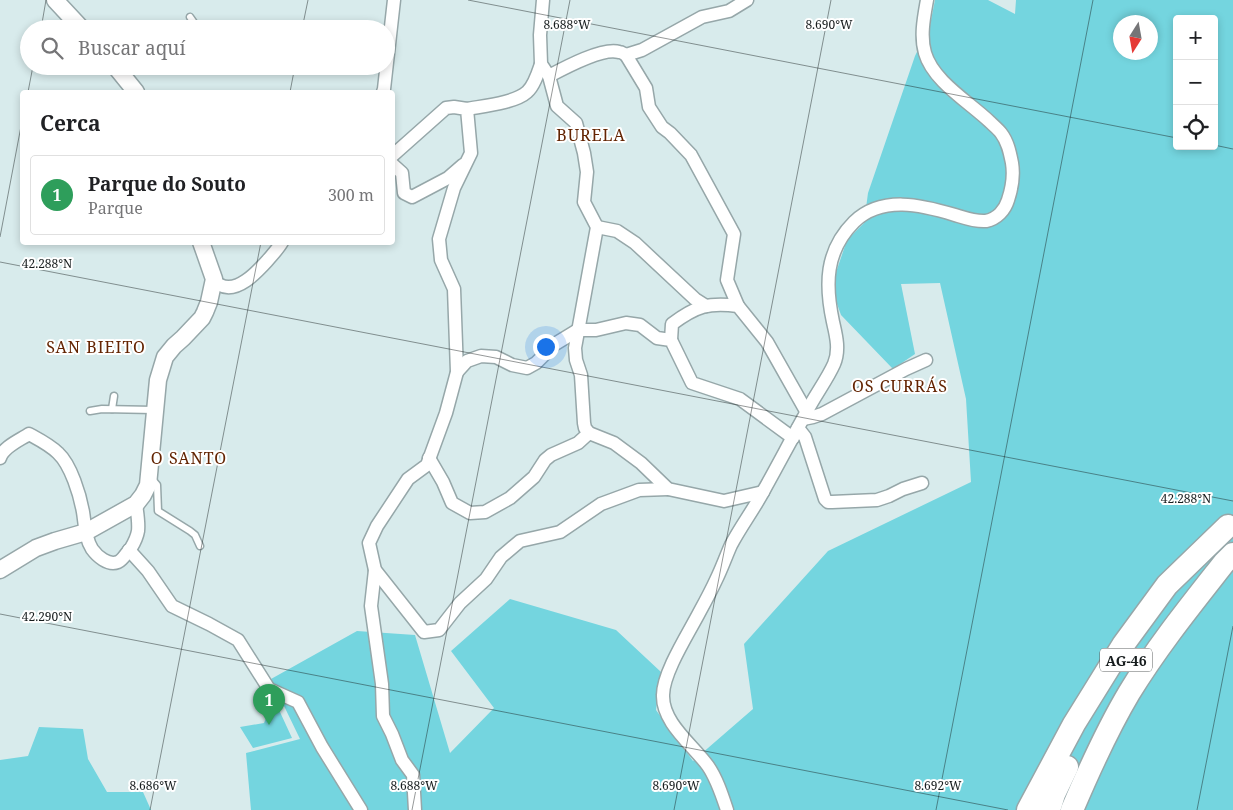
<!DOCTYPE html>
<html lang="es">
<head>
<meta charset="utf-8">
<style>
	body { margin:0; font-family:"Noto Serif",serif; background:#f2f2f2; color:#202124 }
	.controls { position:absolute; right:15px; top:15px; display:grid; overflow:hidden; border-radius:5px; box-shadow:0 2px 8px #0003 }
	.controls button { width:45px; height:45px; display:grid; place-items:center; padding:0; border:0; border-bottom:1px solid #e0e0e0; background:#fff; color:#202124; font:25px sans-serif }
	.compass { position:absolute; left:1113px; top:15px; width:45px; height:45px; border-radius:50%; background:#fff; box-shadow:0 2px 8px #0003; rotate:191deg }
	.you { position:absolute; left:545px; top:346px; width:18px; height:18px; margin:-12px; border:4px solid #fff; border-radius:50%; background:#1a73e8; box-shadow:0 0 0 8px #1a73e833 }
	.badge { display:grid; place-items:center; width:32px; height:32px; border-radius:50%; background:#b45309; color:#fff; font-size:16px; font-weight:700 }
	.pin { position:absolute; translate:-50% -41px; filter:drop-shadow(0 1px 2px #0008) }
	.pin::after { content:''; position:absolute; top:26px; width:18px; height:15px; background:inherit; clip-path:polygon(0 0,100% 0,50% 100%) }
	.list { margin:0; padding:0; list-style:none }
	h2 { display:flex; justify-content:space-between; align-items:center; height:65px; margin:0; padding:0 20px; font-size:21px }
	h2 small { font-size:16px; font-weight:400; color:#757577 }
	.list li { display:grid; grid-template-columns:32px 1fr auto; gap:15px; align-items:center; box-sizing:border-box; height:80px; margin:0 10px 10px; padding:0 10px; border:1px solid #e0e0e0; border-radius:5px }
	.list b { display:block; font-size:19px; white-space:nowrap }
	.list p { margin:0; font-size:16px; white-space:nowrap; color:#757577 }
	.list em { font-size:16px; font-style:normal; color:#757577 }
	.icon { flex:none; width:28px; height:28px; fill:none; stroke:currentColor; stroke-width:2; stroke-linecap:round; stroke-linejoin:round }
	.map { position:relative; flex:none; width:1233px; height:810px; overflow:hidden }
	.search { position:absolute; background:#fff; box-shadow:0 2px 8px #0003; left:20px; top:20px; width:375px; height:55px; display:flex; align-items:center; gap:12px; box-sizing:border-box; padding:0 18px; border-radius:28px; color:#757577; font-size:19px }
	.panel { position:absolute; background:#fff; box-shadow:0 2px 8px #0003; left:20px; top:90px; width:375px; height:155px; border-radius:5px }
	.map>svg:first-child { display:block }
	.green { fill:#74d5df; fill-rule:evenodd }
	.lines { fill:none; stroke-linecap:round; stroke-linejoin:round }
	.service-casing { stroke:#96a7a9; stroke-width:9 }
	.minor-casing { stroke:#96a7a9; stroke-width:15 }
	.tertiary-casing { stroke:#96a7a9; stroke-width:19 }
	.motorway-casing { stroke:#96a7a9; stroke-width:25 }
	.service { stroke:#fff; stroke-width:6 }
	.minor { stroke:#fff; stroke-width:12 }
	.tertiary { stroke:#fff; stroke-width:16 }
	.motorway { stroke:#fff; stroke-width:22 }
	.ticks { fill:none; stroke:#161c1d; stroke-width:1; stroke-opacity:0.45 }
	.labels { text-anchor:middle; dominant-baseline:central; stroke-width:4; stroke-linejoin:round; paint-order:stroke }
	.shield { fill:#fff; stroke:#5c6061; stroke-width:1 }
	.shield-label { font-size:14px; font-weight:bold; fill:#161c1d }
	.neighbourhood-label { font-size:16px; letter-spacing:1px; fill:#632402; stroke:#fff }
	.ticks-label { font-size:12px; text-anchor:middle; fill:#161c1d; stroke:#fff; stroke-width:4; stroke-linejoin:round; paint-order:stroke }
</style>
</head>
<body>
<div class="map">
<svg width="1233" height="810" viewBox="0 0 1233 810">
	<rect width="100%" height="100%" fill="#d8ebec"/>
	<g class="green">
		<path d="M935,0H988L1015,14L1016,0H1233V810H251L246,753L300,739L271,679L357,631L415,635L450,753L494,708L451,651L510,599L616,630L661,672L656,710L693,761L753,709L744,644L828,551L971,482L966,399L940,283L901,284L915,354L893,369L841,315L831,287L847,240L864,223L868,193L915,56L930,25ZM1177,19H1214V146H1177ZM1120,22H1150V52H1120Z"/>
		<polygon points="274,699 292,738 253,748 240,727 264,723"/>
		<polygon points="39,727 83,729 88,759 107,792 143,792 151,810 0,810 0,760 28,756"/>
	</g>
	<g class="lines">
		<g class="service-casing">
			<g id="service">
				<polyline points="190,17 197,27"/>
				<polyline points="112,409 114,396"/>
				<polyline points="90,411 102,409 154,410"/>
				<polyline points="151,478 157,485 158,511 190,531 195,535 200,546"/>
			</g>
		</g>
		<g class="minor-casing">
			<g id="minor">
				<polyline points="543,0 540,35 541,64 549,76 557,106 576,123 584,153 587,172 584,202 597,227 575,348 576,360 581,375 584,423 585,428 589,433 614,443 641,463 668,489 724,501 763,492"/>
				<polyline points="626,55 646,88 649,107 662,127 670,133 691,155 734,234 727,280 738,306"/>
				<path d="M549,76C564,68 603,47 619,52C622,52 624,54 626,55L642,50L702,17L729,11L747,0"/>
				<polyline points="383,92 384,89 394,0"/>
				<path d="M467,109C483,106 515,103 527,92C534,86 538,73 541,64"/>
				<polyline points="392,156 446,108 454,107 467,109 471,153 454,188 439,239 441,260 454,289 457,372 446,413 427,465 408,479 377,526 369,543 375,570 424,632 439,630 460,603 486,579 501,557 520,541 560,532 601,504 639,490 668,489"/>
				<polyline points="392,164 402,173 404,193 412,197 448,178 463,165"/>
				<polyline points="597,227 617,231 635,243 695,299 706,306"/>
				<path d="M214,279C216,281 218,284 220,285C237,294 257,272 267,261C272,255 278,249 282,242"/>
				<path d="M671,340L672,324C696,306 709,302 738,306L767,342L806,411"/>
				<polyline points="457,372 467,361 481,356 496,357 512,365 527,368 536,363 555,344 578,330 596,330 626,323 640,325 657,338 671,340 692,383 740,399 793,438"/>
				<polyline points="803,419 813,417 822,414 906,369 926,360"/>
				<polyline points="798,428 805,437 825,499 828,502 832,502 877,500 889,496 903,489 922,483"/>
				<path d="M0,458C3,447 20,440 29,434C40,440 50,445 58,453C71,465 80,495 83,512C85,524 85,538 92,549C97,556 108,566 118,562C123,560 127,552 131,548C134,543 137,537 138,531C139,522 137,512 136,504"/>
				<polyline points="429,458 443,482 452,503 470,513 485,512 510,498 534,477 545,460 551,455 578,443 589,433"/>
				<polyline points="129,550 148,571 172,606 209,624 238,640 269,689 298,702 322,747 361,810"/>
				<polyline points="375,570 371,606 382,684 383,716 392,734 402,760 413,775 415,810"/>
				<path d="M727,810C722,795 717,779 708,766C693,745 662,723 663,695C663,673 688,634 699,613C705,602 711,591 716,580C722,568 726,556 731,545C741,526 754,509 764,490C778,465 791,440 805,415C813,398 827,380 834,364C840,350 836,335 833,322C825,285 825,251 854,222C882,195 922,205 955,215C965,218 976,222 986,221C997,219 1005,210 1008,200C1012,188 1014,175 1012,163C1010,153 1008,142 1001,133C998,129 993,125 990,122C969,102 933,81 925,53C920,36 924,17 927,0"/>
			</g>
		</g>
		<g class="tertiary-casing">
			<g id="tertiary">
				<polyline points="55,0 82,29"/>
				<polyline points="115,66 136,92"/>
				<polyline points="0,570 36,548 55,541 86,532 136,504 143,495 148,485 158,380 165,357 174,346 183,338 202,318 205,312 209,302 214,279 201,242"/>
			</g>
		</g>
		<g class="motorway-casing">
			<g id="motorway">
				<polyline points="1028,810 1074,724 1123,645 1167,585 1228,526"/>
				<polyline points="1049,810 1054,794 1067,767"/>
				<path d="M1072,810C1089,770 1107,730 1129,693C1157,647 1191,605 1224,563L1233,554"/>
			</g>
		</g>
		<use href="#service" class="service"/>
		<use href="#minor" class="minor"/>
		<use href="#tertiary" class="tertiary"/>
		<use href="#motorway" class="motorway"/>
	</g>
	<path class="ticks" d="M468,0L1177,138M41,29L46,0M302,29L308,0M28,92L33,66M290,92L295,66M1214,145L1233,149M0,237L22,121M0,262L1233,501M0,614L1008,810M150,810L261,242M412,810L570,0M674,810L831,0M936,810L1093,0M1197,810L1233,626"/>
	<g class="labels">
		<rect class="shield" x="1100" y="648.5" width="52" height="23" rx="4"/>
		<g class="shield-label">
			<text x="1126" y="660">AG-46</text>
		</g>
		<g class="neighbourhood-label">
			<text x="591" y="135">BURELA</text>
			<text x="96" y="347">SAN BIEITO</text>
			<text x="900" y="386">OS CURRÁS</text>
			<text x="189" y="458">O SANTO</text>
		</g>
	</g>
	<g class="ticks-label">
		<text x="567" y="29">8.688°W</text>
		<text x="829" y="29">8.690°W</text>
		<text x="47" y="268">42.288°N</text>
		<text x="1186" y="503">42.288°N</text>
		<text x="47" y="621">42.290°N</text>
		<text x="153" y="790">8.686°W</text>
		<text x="414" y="790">8.688°W</text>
		<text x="676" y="790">8.690°W</text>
		<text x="938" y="790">8.692°W</text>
	</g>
</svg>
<div class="controls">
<button>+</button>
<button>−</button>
<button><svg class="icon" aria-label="locate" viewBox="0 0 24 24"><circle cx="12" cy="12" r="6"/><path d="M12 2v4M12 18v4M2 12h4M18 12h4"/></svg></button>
</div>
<svg class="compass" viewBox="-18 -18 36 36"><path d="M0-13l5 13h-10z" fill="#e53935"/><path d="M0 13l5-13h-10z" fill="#757577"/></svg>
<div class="you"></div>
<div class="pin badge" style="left:269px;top:725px;background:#2e9e5b">1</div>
<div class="search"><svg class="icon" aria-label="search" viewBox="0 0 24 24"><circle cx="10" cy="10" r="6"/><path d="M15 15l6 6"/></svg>Buscar aquí</div>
<section class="panel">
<h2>Cerca<small></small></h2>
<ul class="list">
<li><span class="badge" style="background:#2e9e5b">1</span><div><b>Parque do Souto</b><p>Parque</p></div><em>300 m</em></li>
</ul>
</section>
</div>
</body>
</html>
